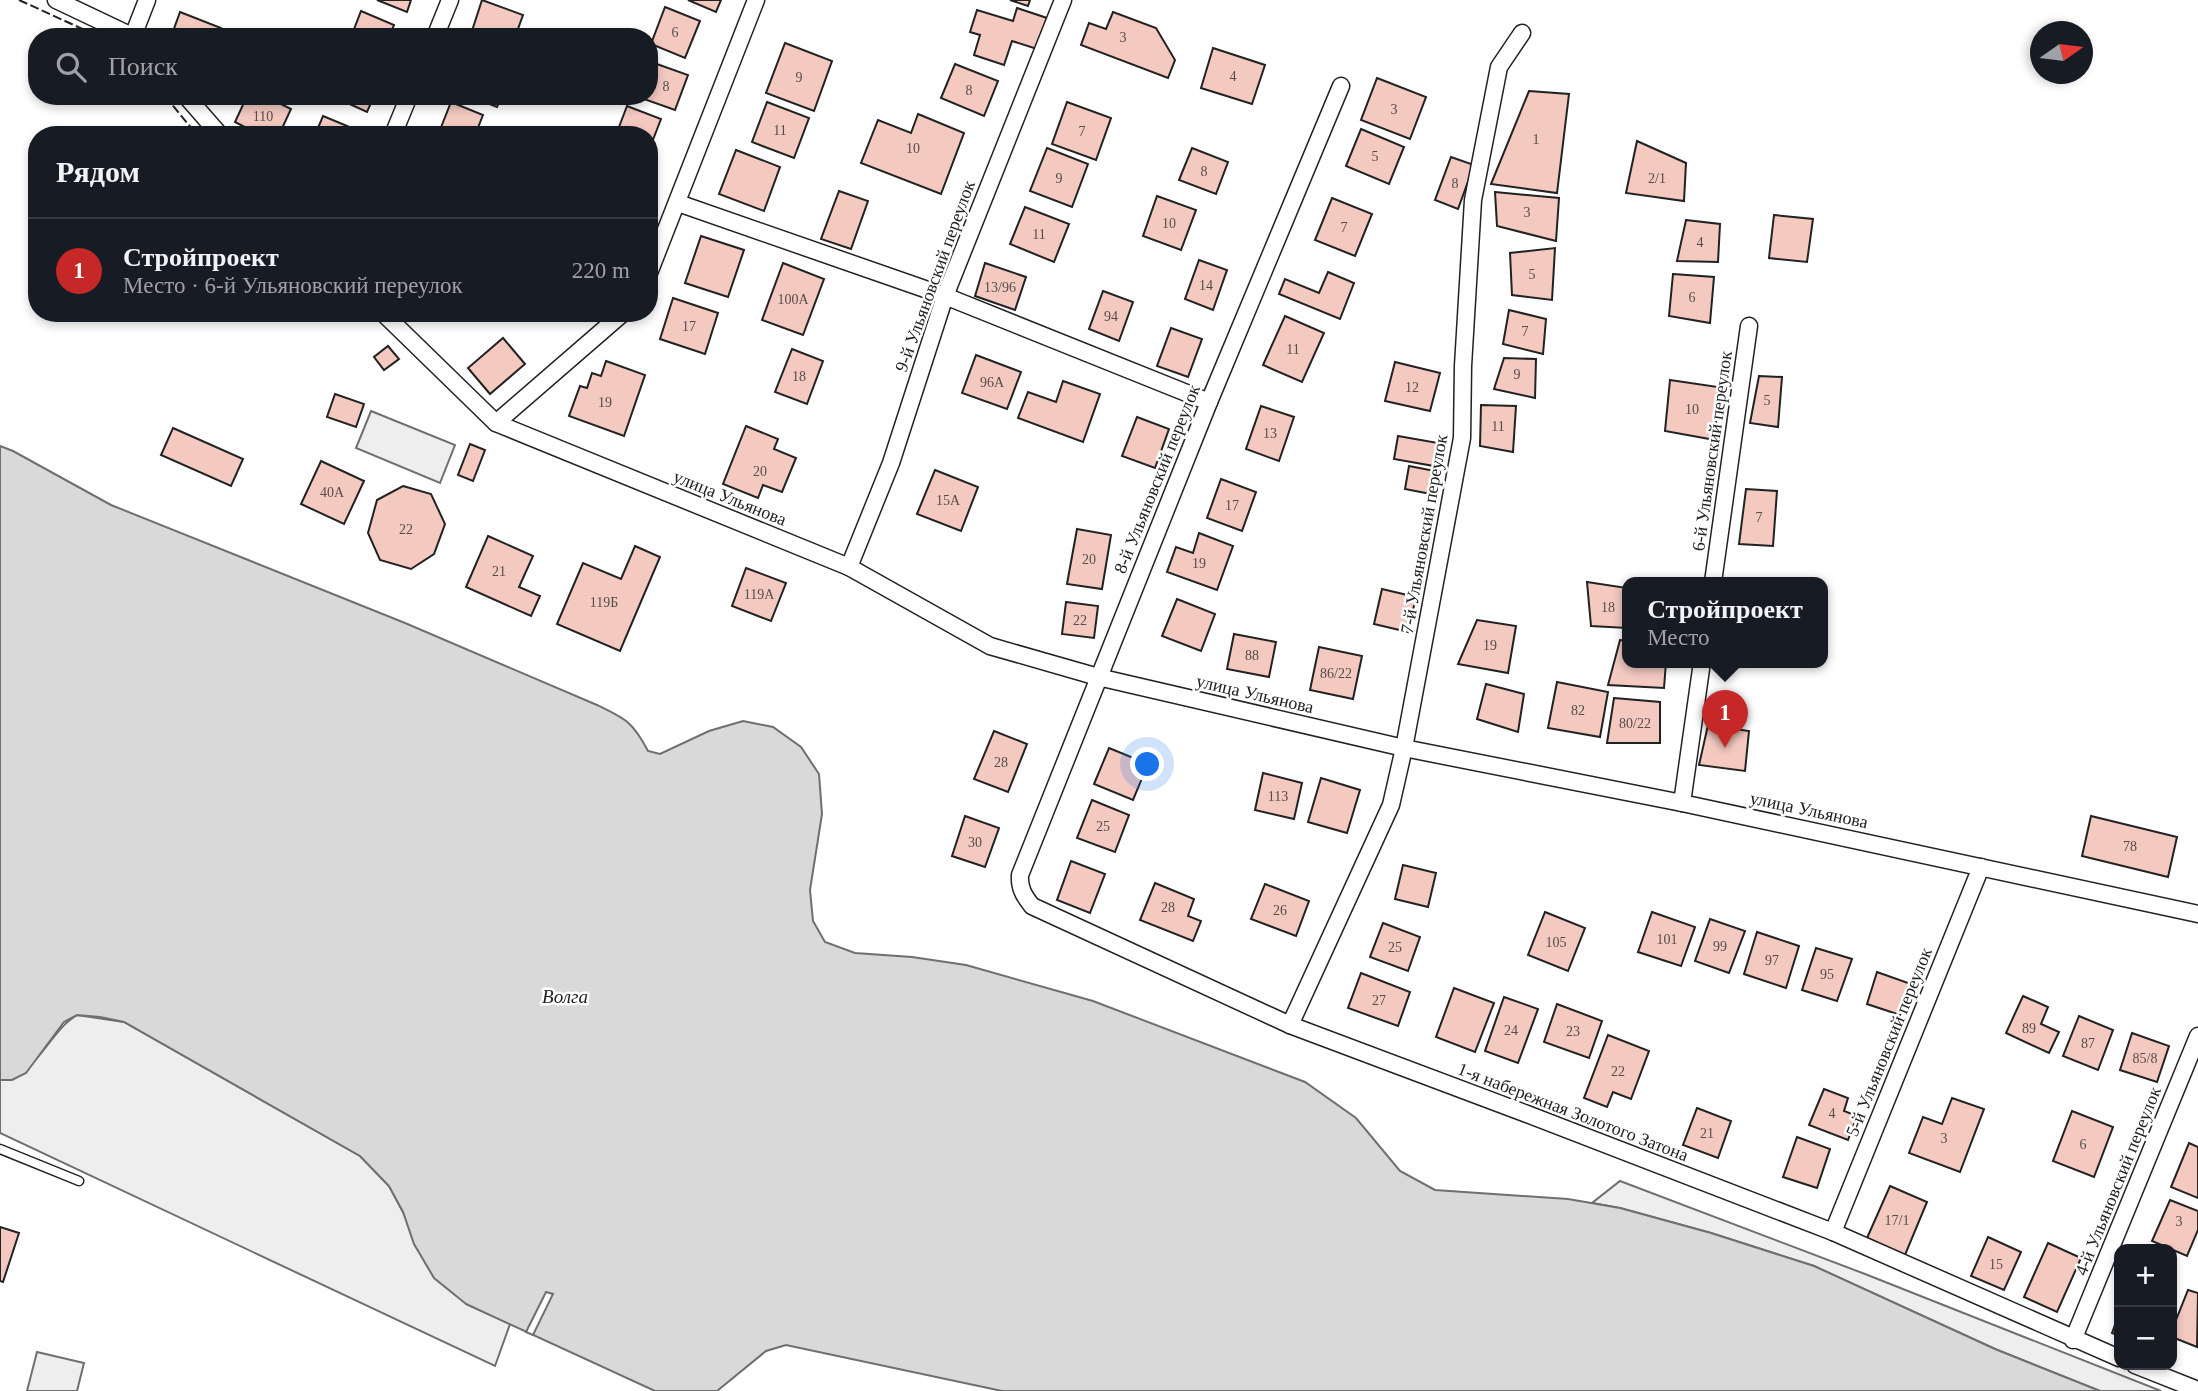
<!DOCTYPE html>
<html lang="ru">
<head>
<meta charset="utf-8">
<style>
	body { margin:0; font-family:Georgia,serif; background:#20242c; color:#f1f3f6 }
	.controls { position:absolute; right:21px; bottom:21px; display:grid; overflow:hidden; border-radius:14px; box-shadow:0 4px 10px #0003 }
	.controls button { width:63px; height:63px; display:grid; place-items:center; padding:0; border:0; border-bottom:2px solid #363941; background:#171b24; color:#f1f3f6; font:35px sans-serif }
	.compass { position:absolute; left:2030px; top:21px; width:63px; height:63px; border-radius:50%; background:#171b24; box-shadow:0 4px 10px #0003; rotate:76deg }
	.you { position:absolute; left:1148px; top:765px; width:24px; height:24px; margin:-18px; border:5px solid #fff; border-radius:50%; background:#1a73e8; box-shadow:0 0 0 10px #1a73e833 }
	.badge { display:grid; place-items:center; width:46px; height:46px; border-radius:50%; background:#c62828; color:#fff; font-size:23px; font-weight:700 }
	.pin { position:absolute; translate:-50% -58px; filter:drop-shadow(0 2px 4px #0008) }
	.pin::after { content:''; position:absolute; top:37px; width:24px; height:21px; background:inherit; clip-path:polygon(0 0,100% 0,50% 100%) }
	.popup { position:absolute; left:1622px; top:577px; width:206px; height:91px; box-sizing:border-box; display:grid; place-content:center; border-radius:14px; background:#171b24; filter:drop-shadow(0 2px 5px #0005); font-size:23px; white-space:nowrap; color:#9ea1a6 }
	.popup b { font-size:26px; color:#f1f3f6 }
	.popup::after { content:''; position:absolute; left:50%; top:100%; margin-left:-14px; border:14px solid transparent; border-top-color:#171b24 }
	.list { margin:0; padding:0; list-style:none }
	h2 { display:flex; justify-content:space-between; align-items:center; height:91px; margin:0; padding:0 28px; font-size:30px }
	h2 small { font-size:23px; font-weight:400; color:#9ea1a6 }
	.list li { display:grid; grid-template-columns:46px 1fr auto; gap:21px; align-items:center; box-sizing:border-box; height:105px; padding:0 28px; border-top:2px solid #363941 }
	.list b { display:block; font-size:26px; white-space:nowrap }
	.list p { margin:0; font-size:23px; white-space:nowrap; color:#9ea1a6 }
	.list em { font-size:23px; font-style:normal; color:#9ea1a6 }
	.icon { flex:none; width:38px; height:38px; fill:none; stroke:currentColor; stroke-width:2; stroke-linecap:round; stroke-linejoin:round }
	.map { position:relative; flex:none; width:2198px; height:1391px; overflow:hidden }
	.search { position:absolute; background:#171b24; box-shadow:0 4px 10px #0003; left:28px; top:28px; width:630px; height:77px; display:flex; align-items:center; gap:18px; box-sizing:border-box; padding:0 24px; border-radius:28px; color:#9ea1a6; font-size:26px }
	.panel { position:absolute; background:#171b24; box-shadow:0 4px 10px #0003; left:28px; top:126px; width:630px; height:196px; border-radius:28px }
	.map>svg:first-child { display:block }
	.green { fill:#eee; stroke:#6f6f6f; stroke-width:2 }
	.water { fill:#d9d9d9; stroke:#6f6f6f; stroke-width:2 }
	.pier { fill:#fff; stroke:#6f6f6f; stroke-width:2 }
	.building { fill:#f3c9c0; stroke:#222; stroke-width:2 }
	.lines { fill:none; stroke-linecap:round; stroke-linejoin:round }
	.lane-casing { stroke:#222; stroke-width:11 }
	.street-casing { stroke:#222; stroke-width:19 }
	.lane { stroke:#fff; stroke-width:8 }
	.street { stroke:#fff; stroke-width:16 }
	.fence { stroke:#222; stroke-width:2; stroke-dasharray:9 3.5; stroke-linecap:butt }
	.labels { text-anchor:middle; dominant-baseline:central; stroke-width:5; stroke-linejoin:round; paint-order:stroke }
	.number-label { font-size:14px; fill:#564c4a }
	.street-label { font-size:18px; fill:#222; stroke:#fff }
	.water-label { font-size:19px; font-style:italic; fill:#222; stroke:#fff }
</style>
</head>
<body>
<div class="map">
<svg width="2198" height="1391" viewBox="0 0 2198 1391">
	<rect width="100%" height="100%" fill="#fff"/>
	<g class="green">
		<polygon points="371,411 455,445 440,483 356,448"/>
		<path d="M77,1015L124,1022L360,1156L389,1186L403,1212L466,1304L510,1324L495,1366L0,1133V1080C36,1078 49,1031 77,1015Z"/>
		<polygon points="1620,1181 1865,1274 2161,1391 2100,1391 1995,1349 1814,1266 1711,1233 1620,1208 1592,1203"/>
		<polygon points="37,1352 84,1363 77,1391 27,1391"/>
	</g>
	<path class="water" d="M0,446L13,451L111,505L405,623L597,705C626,719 633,722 648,751L660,754L709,731L743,721L773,727L801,747L819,774L822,814L810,890L813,921L825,942L855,953L912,957L966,965L1093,1001L1305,1082L1356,1118L1400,1171L1435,1190L1568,1199L1620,1208L1711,1233L1814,1266L1995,1349L2100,1391H1002L786,1345L766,1351L717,1391H655L466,1304L434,1278L414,1244L403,1212L389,1186L360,1156L124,1022L100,1017L77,1015L64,1022L26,1073L12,1080H0Z"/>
	<polygon class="pier" points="546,1292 553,1294 533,1335 526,1332"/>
	<g class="building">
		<polygon points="377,0 411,0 407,12"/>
		<polygon points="482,0 523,15 515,37 470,37"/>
		<polygon points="688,0 721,0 716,12"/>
		<polygon points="1010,0 1030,0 1028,6"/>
		<polygon points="665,7 700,21 685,58 651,44"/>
		<polygon points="1017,8 1047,18 1037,49 1012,41 1004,65 974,55 980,35 970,32 977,10 1013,21"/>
		<polygon points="361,11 394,25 389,37 351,37"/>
		<polygon points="180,12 221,28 217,37 171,37"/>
		<polygon points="1113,12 1156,28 1175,60 1168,78 1081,45 1089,23 1106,29"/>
		<polygon points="785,43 832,61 814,111 766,93"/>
		<polygon points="1213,48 1265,65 1252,104 1201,88"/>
		<polygon points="654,63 688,75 675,110 641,98 649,96 649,76"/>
		<polygon points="955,64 998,81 984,116 941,98"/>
		<polygon points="1377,78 1426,97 1410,139 1361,120"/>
		<polygon points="1529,91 1569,94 1557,193 1491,184"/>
		<polygon points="247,96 265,96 291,109 279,135 260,135 235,122"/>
		<polygon points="332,96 374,96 367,112"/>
		<polygon points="469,96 502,96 497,107"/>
		<polygon points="451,102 483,115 475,135 438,135"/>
		<polygon points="767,102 809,118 794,158 752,142"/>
		<polygon points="1067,102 1111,118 1096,160 1052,144"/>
		<polygon points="627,106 661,119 649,150 649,135 616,135"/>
		<polygon points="918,114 964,133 941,194 861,163 878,120 911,133"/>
		<polygon points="323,116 364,133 363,135 315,135"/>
		<polygon points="1361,129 1404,147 1389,184 1346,166"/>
		<polygon points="1637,141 1686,163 1684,201 1626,193"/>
		<polygon points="1047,148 1088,164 1072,207 1030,191"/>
		<polygon points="1192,148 1228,162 1216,194 1179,180"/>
		<polygon points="736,150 780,167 764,211 719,194"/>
		<polygon points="1451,157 1474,165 1458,209 1435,200"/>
		<polygon points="839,191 868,201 851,249 821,239"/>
		<polygon points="1495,192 1559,198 1556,241 1497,226"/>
		<polygon points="1157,196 1196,210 1181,250 1143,236"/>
		<polygon points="1332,198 1372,214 1355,256 1315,240"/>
		<polygon points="1025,207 1069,224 1054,262 1010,244"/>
		<polygon points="1774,215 1813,219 1807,262 1769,258"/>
		<polygon points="1686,220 1720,224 1718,262 1677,261"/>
		<polygon points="701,236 744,250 728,297 685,283"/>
		<polygon points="1555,248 1552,300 1512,295 1510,253"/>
		<polygon points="1199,260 1227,270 1213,310 1185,299"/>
		<polygon points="783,263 824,279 803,335 762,320"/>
		<polygon points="985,263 1026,277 1015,310 975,296"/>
		<polygon points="1328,272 1354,283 1340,319 1279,294 1285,279 1319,293"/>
		<polygon points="1673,274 1714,277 1710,323 1669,316"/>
		<polygon points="1103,291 1133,302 1119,341 1089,329"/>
		<polygon points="673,298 718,313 705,354 660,339"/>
		<polygon points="1509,310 1546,319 1543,354 1503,344"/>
		<polygon points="1285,316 1324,333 1302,382 1263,365"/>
		<polygon points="1171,328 1202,339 1188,377 1157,366"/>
		<polygon points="503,338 525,364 490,394 468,368"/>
		<polygon points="388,346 399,359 384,370 374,357"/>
		<polygon points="792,349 823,361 807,404 775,392"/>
		<polygon points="976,355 1021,372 1007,409 962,393"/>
		<polygon points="1504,358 1536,359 1535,398 1494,389"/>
		<polygon points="606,361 645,375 624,436 569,416 580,386 587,388 592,373 601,376"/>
		<polygon points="1395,362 1440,373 1430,411 1385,401"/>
		<polygon points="1759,376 1782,377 1778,427 1750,423"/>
		<polygon points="1670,380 1718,387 1715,440 1665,431"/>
		<polygon points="1063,381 1100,394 1083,442 1018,418 1028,392 1056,402"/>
		<polygon points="335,394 364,404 356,427 327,417"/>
		<polygon points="1481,405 1516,406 1513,452 1480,446"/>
		<polygon points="1261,406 1294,417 1279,461 1246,449"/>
		<polygon points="1137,417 1169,429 1155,468 1122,456"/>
		<polygon points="746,426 778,439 774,449 796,458 782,492 763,485 758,498 723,484"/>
		<polygon points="173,428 243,459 231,486 161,455"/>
		<polygon points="1398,436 1438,443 1434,466 1394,459"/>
		<polygon points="470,444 485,450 473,481 458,475"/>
		<polygon points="321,461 364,481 344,524 301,504"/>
		<polygon points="1409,466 1440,472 1436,495 1405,489"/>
		<polygon points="935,470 978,487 961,531 917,514"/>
		<polygon points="1221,479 1256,492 1242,531 1207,518"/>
		<polygon points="403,486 431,494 445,524 434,554 411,569 380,560 368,533 377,500"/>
		<polygon points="1746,489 1777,491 1773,546 1739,544"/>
		<polygon points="1077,529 1111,535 1102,589 1067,584"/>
		<polygon points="1199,533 1233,546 1217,590 1167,572 1176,547 1193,553"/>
		<polygon points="488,536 533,556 519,587 540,596 531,616 466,587"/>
		<polygon points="635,546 660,557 620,651 557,624 583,563 621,579"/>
		<polygon points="746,568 786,583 771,621 732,606"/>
		<polygon points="1587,582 1627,588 1627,628 1591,626"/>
		<polygon points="1382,589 1416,597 1408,632 1374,624"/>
		<polygon points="1177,599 1215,614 1201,651 1162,636"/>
		<polygon points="1066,602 1098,606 1094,638 1062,634"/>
		<polygon points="1477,620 1516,626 1508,673 1458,664"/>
		<polygon points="1234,634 1276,642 1269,677 1227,669"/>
		<polygon points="1620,640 1627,641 1627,662 1666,662 1664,688 1608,685"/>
		<polygon points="1319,647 1362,656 1353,699 1310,690"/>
		<polygon points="1557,682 1608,692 1600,737 1548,728"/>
		<polygon points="1486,684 1524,694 1518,732 1477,719"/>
		<polygon points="1614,698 1660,702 1660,743 1607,743"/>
		<polygon points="1708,725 1749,731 1745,771 1699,765"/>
		<polygon points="994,731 1027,744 1008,792 974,779"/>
		<polygon points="1109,748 1148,764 1133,800 1094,784"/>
		<polygon points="1263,773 1302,783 1294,819 1255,810"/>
		<polygon points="1321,778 1360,790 1347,833 1308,822"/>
		<polygon points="1092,800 1129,815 1115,852 1077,838"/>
		<polygon points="965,816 999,828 985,867 952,856"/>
		<polygon points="2091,816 2177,837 2168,877 2082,856"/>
		<polygon points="1071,861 1105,874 1090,913 1057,900"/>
		<polygon points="1403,865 1436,873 1428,907 1395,899"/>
		<polygon points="1155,883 1194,899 1188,916 1201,921 1193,941 1140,920"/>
		<polygon points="1265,884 1309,901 1296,936 1251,919"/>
		<polygon points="1545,912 1585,928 1568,971 1528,955"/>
		<polygon points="1652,912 1695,927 1681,966 1638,952"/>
		<polygon points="1710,919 1745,931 1729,973 1695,961"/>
		<polygon points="1383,923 1420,937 1408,971 1370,957"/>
		<polygon points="1757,932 1799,946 1786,988 1744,974"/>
		<polygon points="1816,948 1852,959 1837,1001 1802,990"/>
		<polygon points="1877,972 1911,984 1900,1015 1867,1004"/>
		<polygon points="1361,973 1410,992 1398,1026 1348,1008"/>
		<polygon points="1454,988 1494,1003 1475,1052 1436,1037"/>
		<polygon points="2023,996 2048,1007 2041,1024 2059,1032 2049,1053 2006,1033"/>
		<polygon points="1504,997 1538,1009 1518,1063 1485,1051"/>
		<polygon points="1557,1004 1602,1021 1589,1058 1544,1042"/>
		<polygon points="2079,1016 2113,1030 2098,1070 2063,1056"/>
		<polygon points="2132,1033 2169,1046 2157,1082 2120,1070"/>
		<polygon points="1608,1035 1649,1051 1631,1099 1613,1092 1607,1107 1584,1098"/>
		<polygon points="1824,1089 1848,1098 1844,1111 1857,1116 1848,1140 1809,1125"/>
		<polygon points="1952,1098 1984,1109 1960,1172 1909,1153 1923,1117 1942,1124"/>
		<polygon points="1697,1108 1731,1121 1718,1158 1683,1145"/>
		<polygon points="2072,1111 2113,1127 2094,1177 2053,1161"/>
		<polygon points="1797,1137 1830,1149 1817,1188 1783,1177"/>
		<polygon points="2189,1143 2198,1147 2198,1198 2171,1187"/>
		<polygon points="1890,1186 1927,1202 1905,1255 1867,1238"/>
		<polygon points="2170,1200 2198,1211 2198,1230 2187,1256 2152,1241"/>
		<polygon points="0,1227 19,1233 3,1282 0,1281"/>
		<polygon points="1988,1237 2021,1252 2004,1290 1971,1276"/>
		<polygon points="2048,1243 2081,1258 2057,1312 2024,1297"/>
		<polygon points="2188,1290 2198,1293 2197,1347 2172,1337 2172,1330"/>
		<polygon points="2119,1314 2119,1336 2112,1333"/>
	</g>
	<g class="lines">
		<g class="lane-casing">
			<polyline id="lane" points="0,1149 79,1181"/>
		</g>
		<g class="street-casing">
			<g id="street">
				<polyline points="56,0 134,37"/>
				<polyline points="133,36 147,0"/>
				<polyline points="435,37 450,0"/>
				<path d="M1341,86L1209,402L1020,875C1019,888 1024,896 1032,906L1290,1025L1527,1114L1833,1232L2119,1358"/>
				<polyline points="186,96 220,135"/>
				<polyline points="393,135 409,96"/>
				<polyline points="678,203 945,296 1209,402"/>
				<polyline points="649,273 756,0"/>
				<polyline points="383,313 496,423 849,567 990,646 1098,677 1404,748 1682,803 2198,914"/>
				<polyline points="496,423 623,313"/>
				<polyline points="849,567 891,463 945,296 1063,0"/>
				<polyline points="1713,582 1749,326"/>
				<polyline points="1682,803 1702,662"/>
				<polyline points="1290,1025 1391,805 1404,748 1462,438 1463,366 1473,200 1499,67 1522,33"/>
				<polyline points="1833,1232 1981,867"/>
				<polyline points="2073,1340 2198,1036"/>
				<polyline points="2135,1365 2198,1390"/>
			</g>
		</g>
		<use href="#lane" class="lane"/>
		<use href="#street" class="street"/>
		<g class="fence">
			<polyline points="19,0 100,37"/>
			<polyline points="165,96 197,135"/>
		</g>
	</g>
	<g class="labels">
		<g class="number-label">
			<text x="675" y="32">6</text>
			<text x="1123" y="37">3</text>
			<text x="1233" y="76">4</text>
			<text x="799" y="77">9</text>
			<text x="666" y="86">8</text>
			<text x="969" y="90">8</text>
			<text x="1394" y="109">3</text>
			<text x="263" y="116">110</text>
			<text x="780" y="130">11</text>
			<text x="1082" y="131">7</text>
			<text x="1536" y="139">1</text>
			<text x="913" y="148">10</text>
			<text x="1375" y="156">5</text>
			<text x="1204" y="171">8</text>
			<text x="1059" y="178">9</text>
			<text x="1657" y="178">2/1</text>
			<text x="1455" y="183">8</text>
			<text x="1527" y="212">3</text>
			<text x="1169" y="223">10</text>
			<text x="1344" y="227">7</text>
			<text x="1039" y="234">11</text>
			<text x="1700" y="242">4</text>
			<text x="1532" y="274">5</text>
			<text x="1206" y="285">14</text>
			<text x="1000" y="287">13/96</text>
			<text x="1692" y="297">6</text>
			<text x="793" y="299">100А</text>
			<text x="1111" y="316">94</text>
			<text x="689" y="326">17</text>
			<text x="1525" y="331">7</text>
			<text x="1293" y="349">11</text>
			<text x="1517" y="374">9</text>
			<text x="799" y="376">18</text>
			<text x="992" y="382">96А</text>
			<text x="1412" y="387">12</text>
			<text x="1767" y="400">5</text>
			<text x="605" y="402">19</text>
			<text x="1692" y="409">10</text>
			<text x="1498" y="426">11</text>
			<text x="1270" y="433">13</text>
			<text x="760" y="471">20</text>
			<text x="332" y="492">40А</text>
			<text x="948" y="500">15А</text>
			<text x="1232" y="505">17</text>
			<text x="1759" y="517">7</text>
			<text x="406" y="529">22</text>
			<text x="1089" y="559">20</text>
			<text x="1199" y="563">19</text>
			<text x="499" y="571">21</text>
			<text x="759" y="594">119А</text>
			<text x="604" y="602">119Б</text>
			<text x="1608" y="607">18</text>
			<text x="1080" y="620">22</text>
			<text x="1490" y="645">19</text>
			<text x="1252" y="655">88</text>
			<text x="1336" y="673">86/22</text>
			<text x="1578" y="710">82</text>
			<text x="1635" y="723">80/22</text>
			<text x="1001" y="762">28</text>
			<text x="1278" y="796">113</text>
			<text x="1103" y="826">25</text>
			<text x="975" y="842">30</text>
			<text x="2130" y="846">78</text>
			<text x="1168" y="907">28</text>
			<text x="1280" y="910">26</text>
			<text x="1667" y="939">101</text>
			<text x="1556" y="942">105</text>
			<text x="1720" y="946">99</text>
			<text x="1395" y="947">25</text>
			<text x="1772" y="960">97</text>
			<text x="1827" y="974">95</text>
			<text x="1379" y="1000">27</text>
			<text x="2029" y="1028">89</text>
			<text x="1511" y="1030">24</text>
			<text x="1573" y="1031">23</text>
			<text x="2088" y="1043">87</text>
			<text x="2145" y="1058">85/8</text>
			<text x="1618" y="1071">22</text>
			<text x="1832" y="1113">4</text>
			<text x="1707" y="1133">21</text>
			<text x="1944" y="1138">3</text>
			<text x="2083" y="1144">6</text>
			<text x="1897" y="1220">17/1</text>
			<text x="2179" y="1221">3</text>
			<text x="1996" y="1264">15</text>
		</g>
		<g class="street-label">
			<text transform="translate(935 276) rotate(-70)">9-й Ульяновский переулок</text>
			<text transform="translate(1712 451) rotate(-82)">6-й Ульяновский переулок</text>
			<text transform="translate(1157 479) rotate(-68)">8-й Ульяновский переулок</text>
			<text transform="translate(730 498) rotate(22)">улица Ульянова</text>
			<text transform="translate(1424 534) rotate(-80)">7-й Ульяновский переулок</text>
			<text transform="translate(1255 694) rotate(13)">улица Ульянова</text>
			<text transform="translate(1809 810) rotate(12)">улица Ульянова</text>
			<text transform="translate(1889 1042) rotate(-68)">5-й Ульяновский переулок</text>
			<text transform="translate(1573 1112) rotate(21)">1-я набережная Золотого Затона</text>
			<text transform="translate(2118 1181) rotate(-68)">4-й Ульяновский переулок</text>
		</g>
		<g class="water-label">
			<text x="565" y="996">Волга</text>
		</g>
	</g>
</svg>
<div class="controls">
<button>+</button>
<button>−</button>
</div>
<svg class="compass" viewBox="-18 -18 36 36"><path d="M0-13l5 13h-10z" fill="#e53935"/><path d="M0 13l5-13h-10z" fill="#9ea1a6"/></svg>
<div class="you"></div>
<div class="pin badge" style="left:1725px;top:748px">1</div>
<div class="popup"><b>Стройпроект</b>Место</div>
<div class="search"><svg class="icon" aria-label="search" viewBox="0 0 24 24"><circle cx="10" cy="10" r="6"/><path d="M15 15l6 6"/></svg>Поиск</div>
<section class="panel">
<h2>Рядом<small></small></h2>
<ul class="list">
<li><span class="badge">1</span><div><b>Стройпроект</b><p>Место · 6-й Ульяновский переулок</p></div><em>220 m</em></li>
</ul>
</section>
</div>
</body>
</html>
